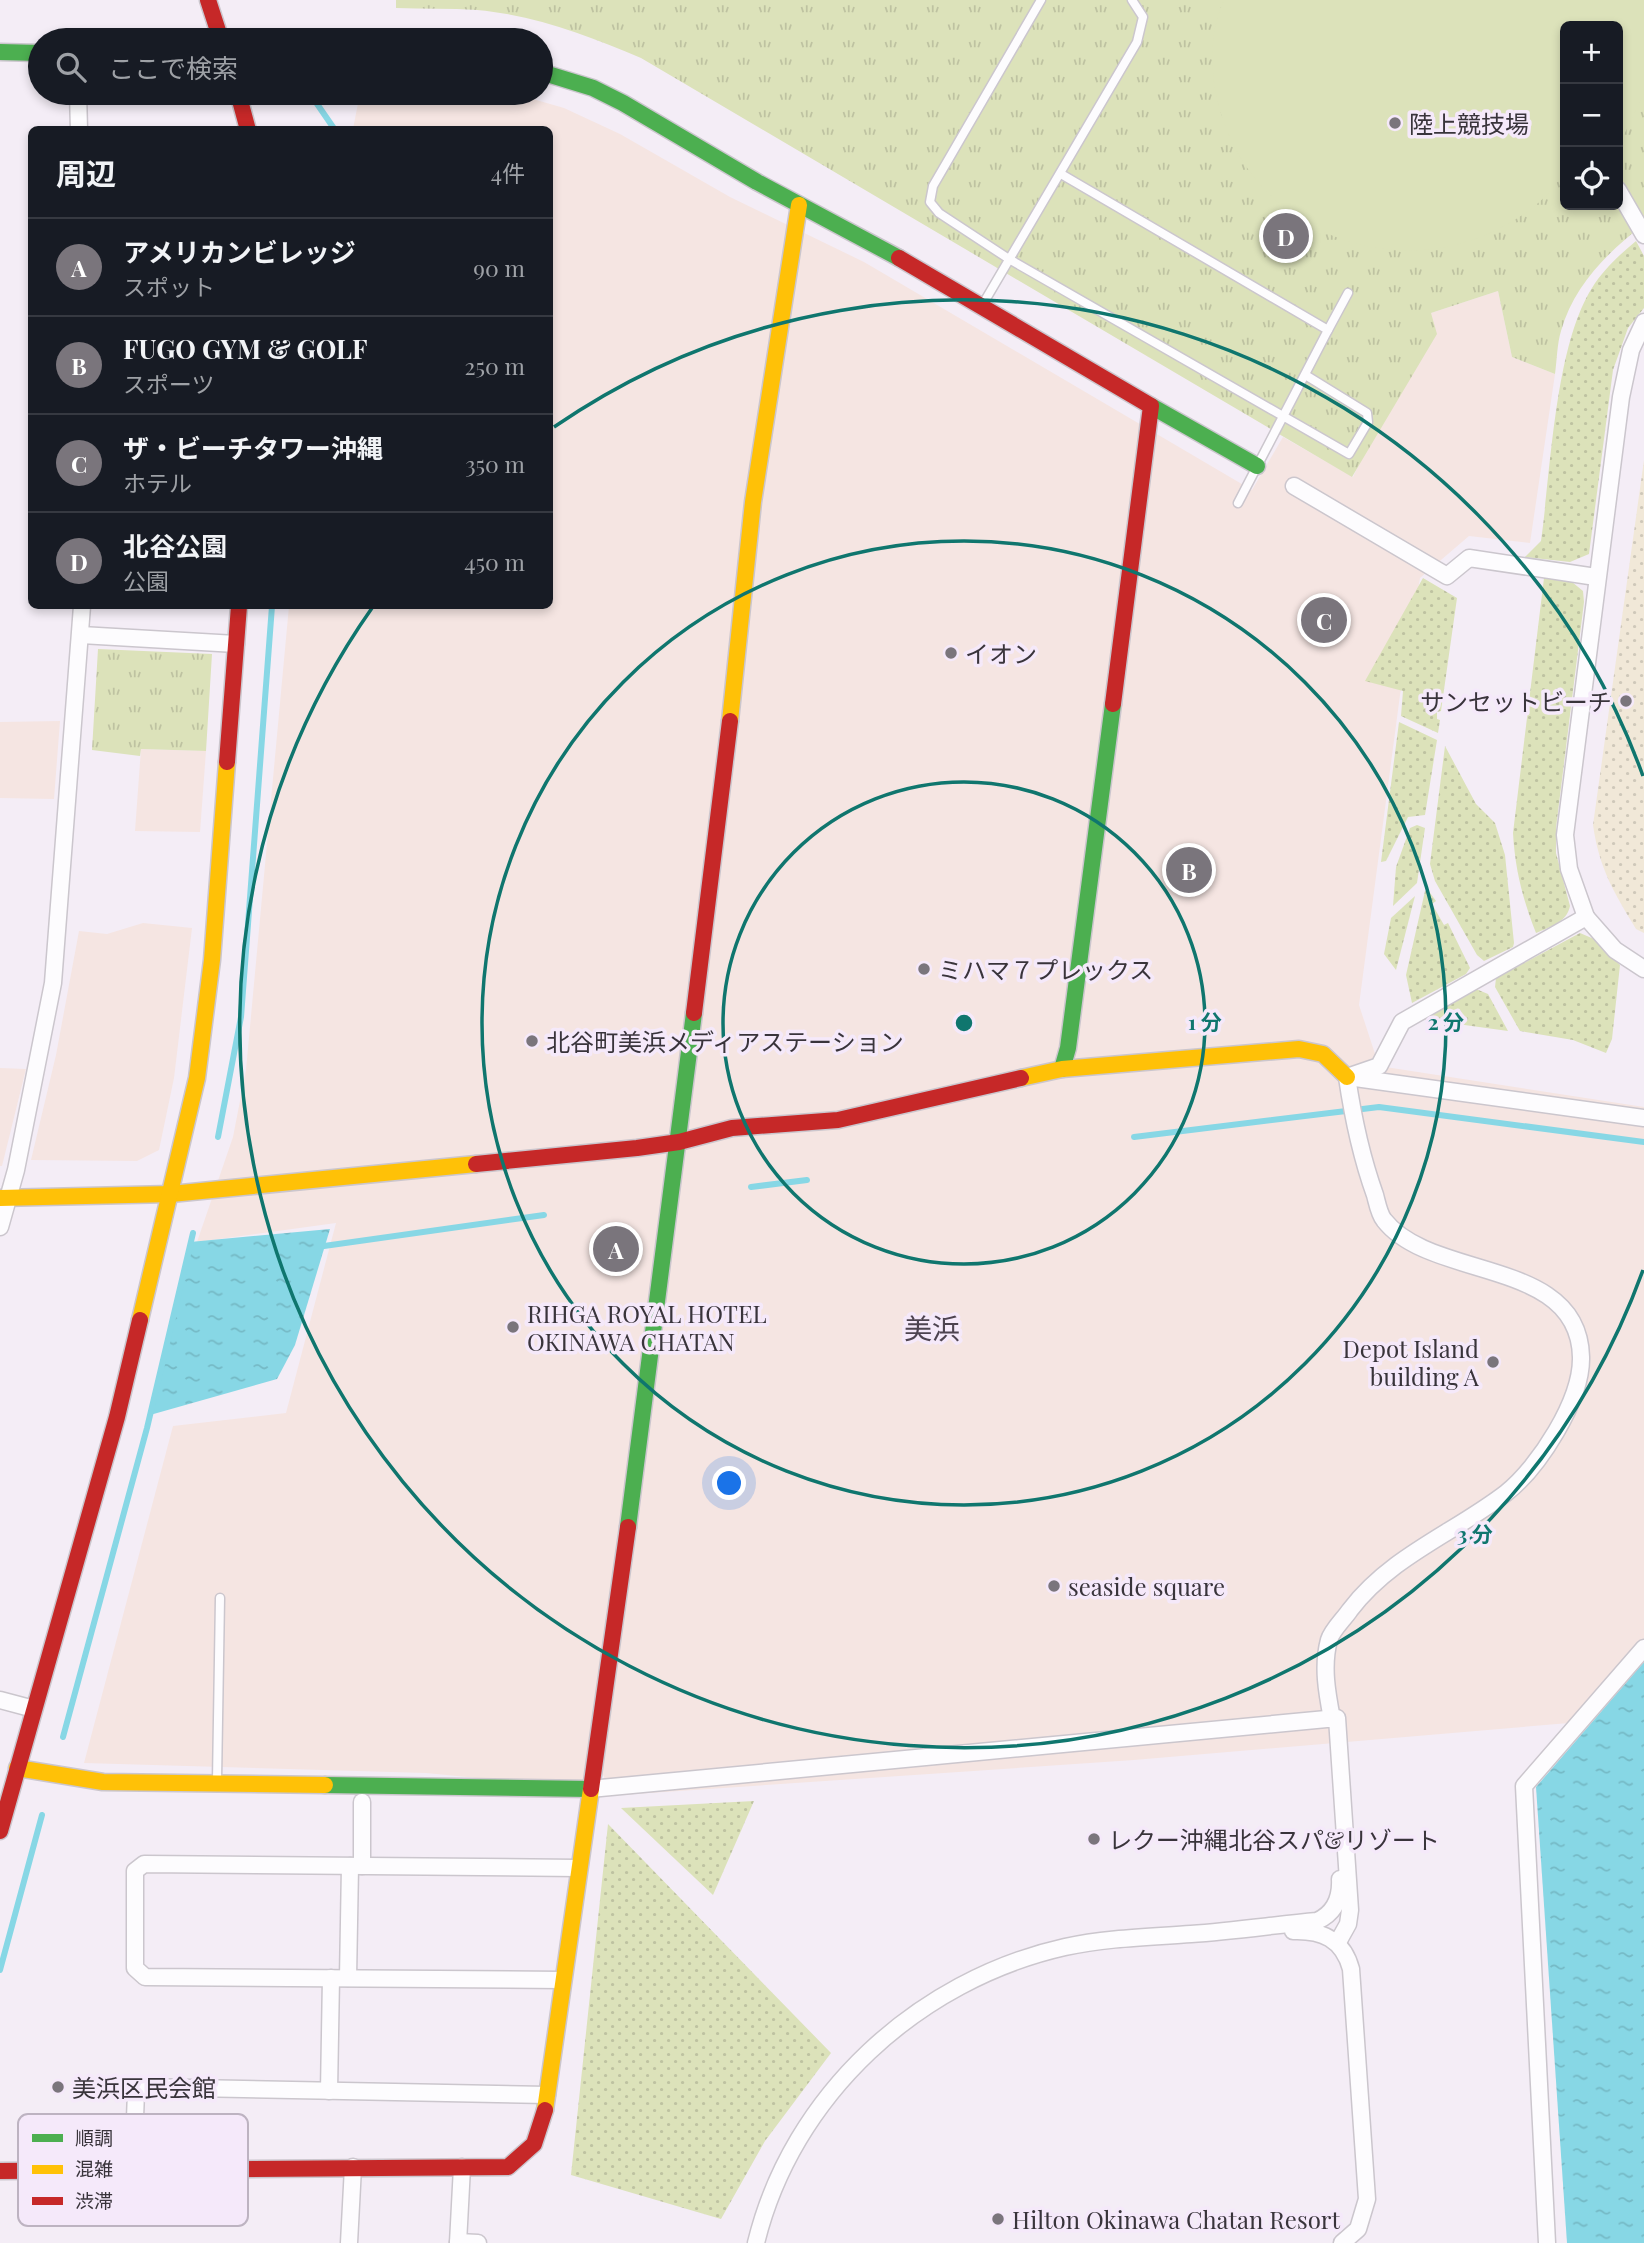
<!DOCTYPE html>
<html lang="ja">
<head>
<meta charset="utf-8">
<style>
	body { margin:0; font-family:"Playfair Display","Noto Sans JP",serif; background:#242831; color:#f1f3f6 }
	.controls { position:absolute; right:21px; top:21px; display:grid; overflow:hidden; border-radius:10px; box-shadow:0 4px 10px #0003 }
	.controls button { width:63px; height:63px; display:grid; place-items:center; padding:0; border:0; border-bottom:2px solid #363941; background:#171b24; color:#f1f3f6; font:35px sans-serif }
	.you { position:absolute; left:730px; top:1484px; width:24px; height:24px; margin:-18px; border:5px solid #fff; border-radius:50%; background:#1a73e8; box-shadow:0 0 0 10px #1a73e833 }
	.badge { display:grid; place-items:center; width:46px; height:46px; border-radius:50%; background:#7a757c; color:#fff; font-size:23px; font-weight:700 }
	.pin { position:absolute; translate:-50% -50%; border:4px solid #fff; box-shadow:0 2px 7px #0006 }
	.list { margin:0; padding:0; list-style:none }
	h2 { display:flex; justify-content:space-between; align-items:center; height:91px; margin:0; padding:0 28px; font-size:30px }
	h2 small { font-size:23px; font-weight:400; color:#9ea1a6 }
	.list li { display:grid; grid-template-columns:46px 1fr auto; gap:21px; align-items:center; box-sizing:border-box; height:98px; padding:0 28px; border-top:2px solid #363941 }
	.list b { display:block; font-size:26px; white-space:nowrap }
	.list p { margin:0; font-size:23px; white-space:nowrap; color:#9ea1a6 }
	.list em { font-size:23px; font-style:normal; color:#9ea1a6 }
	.icon { flex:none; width:38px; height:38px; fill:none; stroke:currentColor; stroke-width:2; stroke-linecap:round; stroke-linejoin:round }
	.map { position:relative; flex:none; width:1644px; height:2243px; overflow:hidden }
	.search { position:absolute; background:#171b24; box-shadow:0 4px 10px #0003; left:28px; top:28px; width:525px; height:77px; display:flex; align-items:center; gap:18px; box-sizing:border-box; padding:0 24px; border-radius:38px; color:#9ea1a6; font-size:26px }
	.panel { position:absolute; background:#171b24; box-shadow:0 4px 10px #0003; left:28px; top:126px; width:525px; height:483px; border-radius:10px }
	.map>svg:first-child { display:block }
	.commercial { fill:#f5e5e2 }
	.grass { fill:url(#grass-dots) }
	.sand { fill:url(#sand-dots) }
	.park { fill:url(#park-tufts); fill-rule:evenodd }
	.garden { fill:#dce2ba }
	.water { fill:url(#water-ripples) }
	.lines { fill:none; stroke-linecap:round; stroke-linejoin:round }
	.stream { stroke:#87d7e5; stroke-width:6 }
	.lane-casing { stroke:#cbc6cd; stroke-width:11 }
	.street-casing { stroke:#cbc6cd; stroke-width:19 }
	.fast-casing { stroke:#cbc6cd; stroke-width:19 }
	.slow-casing { stroke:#cbc6cd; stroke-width:19 }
	.jam-casing { stroke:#cbc6cd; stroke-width:19 }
	.lane { stroke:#fdfcfe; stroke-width:8 }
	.street { stroke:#fdfcfe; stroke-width:16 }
	.fast { stroke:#4caf50; stroke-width:16 }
	.slow { stroke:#ffc107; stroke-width:16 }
	.jam { stroke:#c62828; stroke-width:16 }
	.ring { fill:none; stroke:#0f766e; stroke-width:3.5 }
	.poi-dot { fill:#7a757c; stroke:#f5e9fa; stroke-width:2.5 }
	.labels { text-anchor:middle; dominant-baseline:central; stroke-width:7; stroke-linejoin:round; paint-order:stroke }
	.poi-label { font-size:24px; fill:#39343b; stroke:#f5e9fa; text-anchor:start }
	.quarter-label { font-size:28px; fill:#4d4350; stroke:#f5e9fa }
	.key { fill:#f5e9fa; stroke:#bdb3c1; stroke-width:2 }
	.key-label { font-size:19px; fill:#39343b }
	.centre { fill:#0f766e; stroke:#f5e9fa; stroke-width:3.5 }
	.ring-label { font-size:21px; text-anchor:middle; font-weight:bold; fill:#0f766e; stroke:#f5e9fa; stroke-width:7; stroke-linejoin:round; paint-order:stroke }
</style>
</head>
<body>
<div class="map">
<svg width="1644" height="2243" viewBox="0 0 1644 2243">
	<defs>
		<pattern id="grass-dots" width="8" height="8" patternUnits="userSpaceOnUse" patternTransform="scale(1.75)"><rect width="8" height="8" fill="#dce2ba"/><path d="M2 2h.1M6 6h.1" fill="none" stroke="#bec2a1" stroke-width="1.8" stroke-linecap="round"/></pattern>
		<pattern id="sand-dots" width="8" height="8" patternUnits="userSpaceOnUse" patternTransform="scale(1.75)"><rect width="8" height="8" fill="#f1e8d8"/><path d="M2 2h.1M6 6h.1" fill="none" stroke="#cfc8ba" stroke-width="1.8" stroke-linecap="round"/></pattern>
		<pattern id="park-tufts" width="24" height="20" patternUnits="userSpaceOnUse" patternTransform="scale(1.75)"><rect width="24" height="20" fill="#dce2ba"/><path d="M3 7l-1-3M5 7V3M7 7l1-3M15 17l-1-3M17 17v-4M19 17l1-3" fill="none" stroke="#bec2a1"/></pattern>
		<pattern id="water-ripples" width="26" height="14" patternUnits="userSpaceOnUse" patternTransform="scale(1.75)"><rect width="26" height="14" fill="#87d7e5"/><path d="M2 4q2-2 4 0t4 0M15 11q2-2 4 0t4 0" fill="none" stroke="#75b9c5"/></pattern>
	</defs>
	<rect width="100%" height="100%" fill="#f4edf6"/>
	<g class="commercial">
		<polygon points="360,93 512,93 564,108 620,134 730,197 864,262 1252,490 1283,437 1353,477 1431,313 1498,291 1512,357 1555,374 1530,543 1469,536 1420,578 1400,695 1359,1005 1379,1066 1644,1107 1644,1650 1581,1722 1134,1760 605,1796 604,1775 590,1789 426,1773 84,1763 173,1426 286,1413 336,1223 197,1242 233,1137 246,1070 289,606 550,606 550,130 353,129"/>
		<polygon points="60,721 54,799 0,798 0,722"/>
		<polygon points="141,749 206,751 200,832 135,831"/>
		<polygon points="143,923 192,928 174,1078 159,1150 137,1161 31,1160 56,1055 79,931 107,934"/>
		<polygon points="0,1068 26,1069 2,1166 0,1166"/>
	</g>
	<g class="grass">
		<path d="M1636,241L1644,256V308L1628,328L1613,370L1589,554L1570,562L1525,557L1541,541C1551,470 1555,346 1592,288C1603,270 1619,255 1636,241Z"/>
		<polygon points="1423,578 1457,598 1441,711 1437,712 1437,719 1440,720 1438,733 1401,716 1403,691 1365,681"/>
		<path d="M1544,578L1572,582L1583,591L1584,602L1556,828V853L1570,906C1567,922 1550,927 1536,933C1523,900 1515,870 1513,833Z"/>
		<polygon points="1399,722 1437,740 1425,815 1408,817 1386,861 1381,862"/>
		<polygon points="1445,746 1476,804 1495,823 1505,855 1514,943 1513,947 1484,961 1477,955 1435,881 1430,864"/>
		<polygon points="1417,825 1425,828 1417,883 1393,906 1396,867 1410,828"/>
		<polygon points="1428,890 1436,901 1432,904 1444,925 1448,923 1470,968 1466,974 1412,1003 1406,975 1425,891"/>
		<polygon points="1415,896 1396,970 1384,954 1391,918"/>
		<polygon points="1580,933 1594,939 1620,965 1612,1039 1606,1053 1573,1040 1520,1031 1495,987 1496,978"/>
		<polygon points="1476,989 1488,994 1508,1031 1421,1019"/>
		<polygon points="754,1801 713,1895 621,1808"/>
		<polygon points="608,1824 831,2053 765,2141 721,2219 571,2175"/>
	</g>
	<path class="sand" d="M1644,460V933L1636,929C1614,893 1599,868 1593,825Z"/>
	<g class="park">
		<path d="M396,0H1644V224C1608,252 1574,285 1561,331C1557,344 1557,360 1555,374L1512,357L1498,291L1431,313L1437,334L1352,477L641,58C589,36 534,15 477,10C450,8 423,9 396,8ZM1565,26H1618V205H1565Z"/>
		<polygon points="98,649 212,654 206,751 141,749 140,756 92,750"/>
	</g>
	<path class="garden" d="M1224,0H1644V94L1618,147V26H1565C1565,62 1565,97 1565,132C1565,143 1568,159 1564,169C1555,193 1530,211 1508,224C1395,288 1250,232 1218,103C1210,69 1209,33 1224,0Z"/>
	<g class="water">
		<polygon points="330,1229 295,1345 277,1379 150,1415 190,1242"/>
		<polygon points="1644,1662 1644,2243 1567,2243 1536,1787"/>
	</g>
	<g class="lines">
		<g class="stream">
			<polyline points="313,98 335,130"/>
			<polyline points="218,1137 241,1017 272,606"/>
			<polyline points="1134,1137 1379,1107 1644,1142"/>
			<polyline points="751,1187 807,1180"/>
			<polyline points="324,1246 544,1215"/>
			<polyline points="63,1737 147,1428 193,1233"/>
			<polyline points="0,1970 42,1815"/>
		</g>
		<g class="lane-casing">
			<g id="lane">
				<polyline points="1041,0 933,186 930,202 939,213 1009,259 1349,454 1368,422 1367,413 1307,376"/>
				<polyline points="1061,174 1328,330 1238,503"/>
				<polyline points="983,304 1137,42 1143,17 1132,0"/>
				<polyline points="1328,330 1348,293"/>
				<polyline points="217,1780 220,1598"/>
			</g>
		</g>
		<g class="street-casing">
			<g id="street">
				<polyline points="78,93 79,130"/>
				<polyline points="1618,190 1644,235"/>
				<polyline points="1294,486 1447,576 1469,558 1596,577"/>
				<polyline points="81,635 236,644"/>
				<polyline points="1586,917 1569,869 1565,835 1621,397 1631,350 1644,322"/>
				<polyline points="1347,1077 1379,1066 1402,1022 1586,917 1615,950 1644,969"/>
				<polyline points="1348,1077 1644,1118"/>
				<polyline points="0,1227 16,1170 53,983 82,606"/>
				<polyline points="0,1700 34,1709"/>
				<path d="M1332,1719C1327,1693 1322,1666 1329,1640C1332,1630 1344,1619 1350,1610C1391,1556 1454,1533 1506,1493C1539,1467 1582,1400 1581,1357C1579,1257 1431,1281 1384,1220C1379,1214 1377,1202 1375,1195C1361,1156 1353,1118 1347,1077"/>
				<polyline points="590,1789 1337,1718 1350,1910 1348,1924 1338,1942"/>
				<polyline points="362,1866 362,1802"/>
				<path d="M1293,1931C1322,1930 1343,1939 1351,1969L1367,2199L1358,2229L1342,2243"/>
				<polyline points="348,1978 350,1866"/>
				<polyline points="563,1980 145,1977 135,1968 135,1871 144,1864 578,1868"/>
				<polyline points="329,2091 331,1978"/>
				<polyline points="133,2170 136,2092 142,2087 547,2095"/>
				<polyline points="458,2242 478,2243"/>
				<polyline points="349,2243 353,2167"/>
				<polyline points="458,2243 462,2167"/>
				<path d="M756,2243C792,2095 918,1980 1065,1947C1106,1938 1149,1937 1191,1934C1233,1931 1275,1925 1317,1921C1335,1913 1341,1898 1340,1879"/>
				<polyline points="1547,2243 1524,1786 1644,1648"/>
			</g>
		</g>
		<g class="fast-casing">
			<g id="fast">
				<polyline points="0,52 40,53"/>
				<polyline points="541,72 593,88 623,103 757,182 899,258"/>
				<polyline points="1151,406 1257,466"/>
				<polyline points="1062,1069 1068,1048 1113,704"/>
				<polyline points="628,1527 694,1013"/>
				<polyline points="325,1785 590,1789"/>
			</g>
		</g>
		<g class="slow-casing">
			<g id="slow">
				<polyline points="730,721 753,502 799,205"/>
				<polyline points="1021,1078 1062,1069 1299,1049 1323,1054 1347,1077"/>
				<polyline points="0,1198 171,1194 476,1164"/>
				<polyline points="140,1320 197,1078 212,960 227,762"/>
				<polyline points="17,1768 103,1782 325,1785"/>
				<polyline points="545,2110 591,1789"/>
			</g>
		</g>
		<g class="jam-casing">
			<g id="jam">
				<polyline points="208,0 221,40"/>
				<polyline points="238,93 248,130"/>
				<polyline points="899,258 1151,406 1113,704"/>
				<polyline points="227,762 239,606"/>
				<polyline points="694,1013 730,721"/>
				<polyline points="476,1164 637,1148 679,1142 732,1128 838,1120 1021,1078"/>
				<polyline points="591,1789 628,1527"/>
				<polyline points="0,1831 117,1417 140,1320"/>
				<polyline points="0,2171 508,2167 534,2144 545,2110"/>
			</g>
		</g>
		<use href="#lane" class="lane"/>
		<use href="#street" class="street"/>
		<use href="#fast" class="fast"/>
		<use href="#slow" class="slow"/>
		<use href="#jam" class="jam"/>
	</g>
	<g class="ring">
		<circle cx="964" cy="1023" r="241"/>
		<circle cx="964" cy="1023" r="482"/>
		<path d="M1643 1270A723 723 0 1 1 372 608M554 427A723 723 0 0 1 1643 776"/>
	</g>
	<g class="poi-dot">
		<circle cx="1395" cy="123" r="7"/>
		<circle cx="951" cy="653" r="7"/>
		<circle cx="1626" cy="701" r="7"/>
		<circle cx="924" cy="969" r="7"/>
		<circle cx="532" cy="1041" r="7"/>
		<circle cx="513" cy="1327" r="7"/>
		<circle cx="1493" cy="1362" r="7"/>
		<circle cx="1054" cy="1586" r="7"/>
		<circle cx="1094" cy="1839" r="7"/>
		<circle cx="58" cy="2087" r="7"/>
		<circle cx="998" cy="2219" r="7"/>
	</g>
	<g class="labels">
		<g class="poi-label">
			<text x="1409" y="123">陸上競技場</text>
			<text x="965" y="653">イオン</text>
			<text x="1612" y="701" text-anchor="end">サンセットビーチ</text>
			<text x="938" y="969">ミハマ７プレックス</text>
			<text x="546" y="1041">北谷町美浜メディアステーション</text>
			<text x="527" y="1313">RIHGA ROYAL HOTEL<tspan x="527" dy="28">OKINAWA CHATAN</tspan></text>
			<text x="1479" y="1348" text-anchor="end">Depot Island<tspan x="1479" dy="28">building A</tspan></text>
			<text x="1068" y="1586">seaside square</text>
			<text x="1108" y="1839">レクー沖縄北谷スパ&amp;リゾート</text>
			<text x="72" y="2087">美浜区民会館</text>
			<text x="1012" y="2219">Hilton Okinawa Chatan Resort</text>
		</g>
		<g class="quarter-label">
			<text x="932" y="1327">美浜</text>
		</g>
	</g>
	<rect x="18" y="2114" width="230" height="112" rx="10" class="key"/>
	<rect x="32" y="2134" width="31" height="8" fill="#4caf50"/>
	<rect x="32" y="2165" width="31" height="9" fill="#ffc107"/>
	<rect x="32" y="2197" width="31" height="8" fill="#c62828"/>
	<g class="key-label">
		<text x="75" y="2145">順調</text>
		<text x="75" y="2176">混雑</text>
		<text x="75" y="2208">渋滞</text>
	</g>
	<circle cx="964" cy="1023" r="10" class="centre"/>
	<g class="ring-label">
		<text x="1205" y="1030">1 分</text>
		<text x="1446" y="1030">2 分</text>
		<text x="1475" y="1542">3 分</text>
	</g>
</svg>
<div class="controls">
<button>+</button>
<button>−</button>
<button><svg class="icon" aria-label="locate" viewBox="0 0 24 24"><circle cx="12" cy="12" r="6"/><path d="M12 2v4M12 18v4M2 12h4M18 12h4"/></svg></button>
</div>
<div class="you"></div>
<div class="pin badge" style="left:616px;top:1249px">A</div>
<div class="pin badge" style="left:1189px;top:870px">B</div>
<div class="pin badge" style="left:1324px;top:620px">C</div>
<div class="pin badge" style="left:1286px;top:236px">D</div>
<div class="search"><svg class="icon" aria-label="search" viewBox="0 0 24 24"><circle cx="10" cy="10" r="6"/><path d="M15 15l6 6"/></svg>ここで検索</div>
<section class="panel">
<h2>周辺<small>4件</small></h2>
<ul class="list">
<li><span class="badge">A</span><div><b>アメリカンビレッジ</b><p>スポット</p></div><em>90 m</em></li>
<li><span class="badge">B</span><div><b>FUGO GYM &amp; GOLF</b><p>スポーツ</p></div><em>250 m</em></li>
<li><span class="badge">C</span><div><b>ザ・ビーチタワー沖縄</b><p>ホテル</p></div><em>350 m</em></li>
<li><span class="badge">D</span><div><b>北谷公園</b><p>公園</p></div><em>450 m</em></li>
</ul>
</section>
</div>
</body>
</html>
